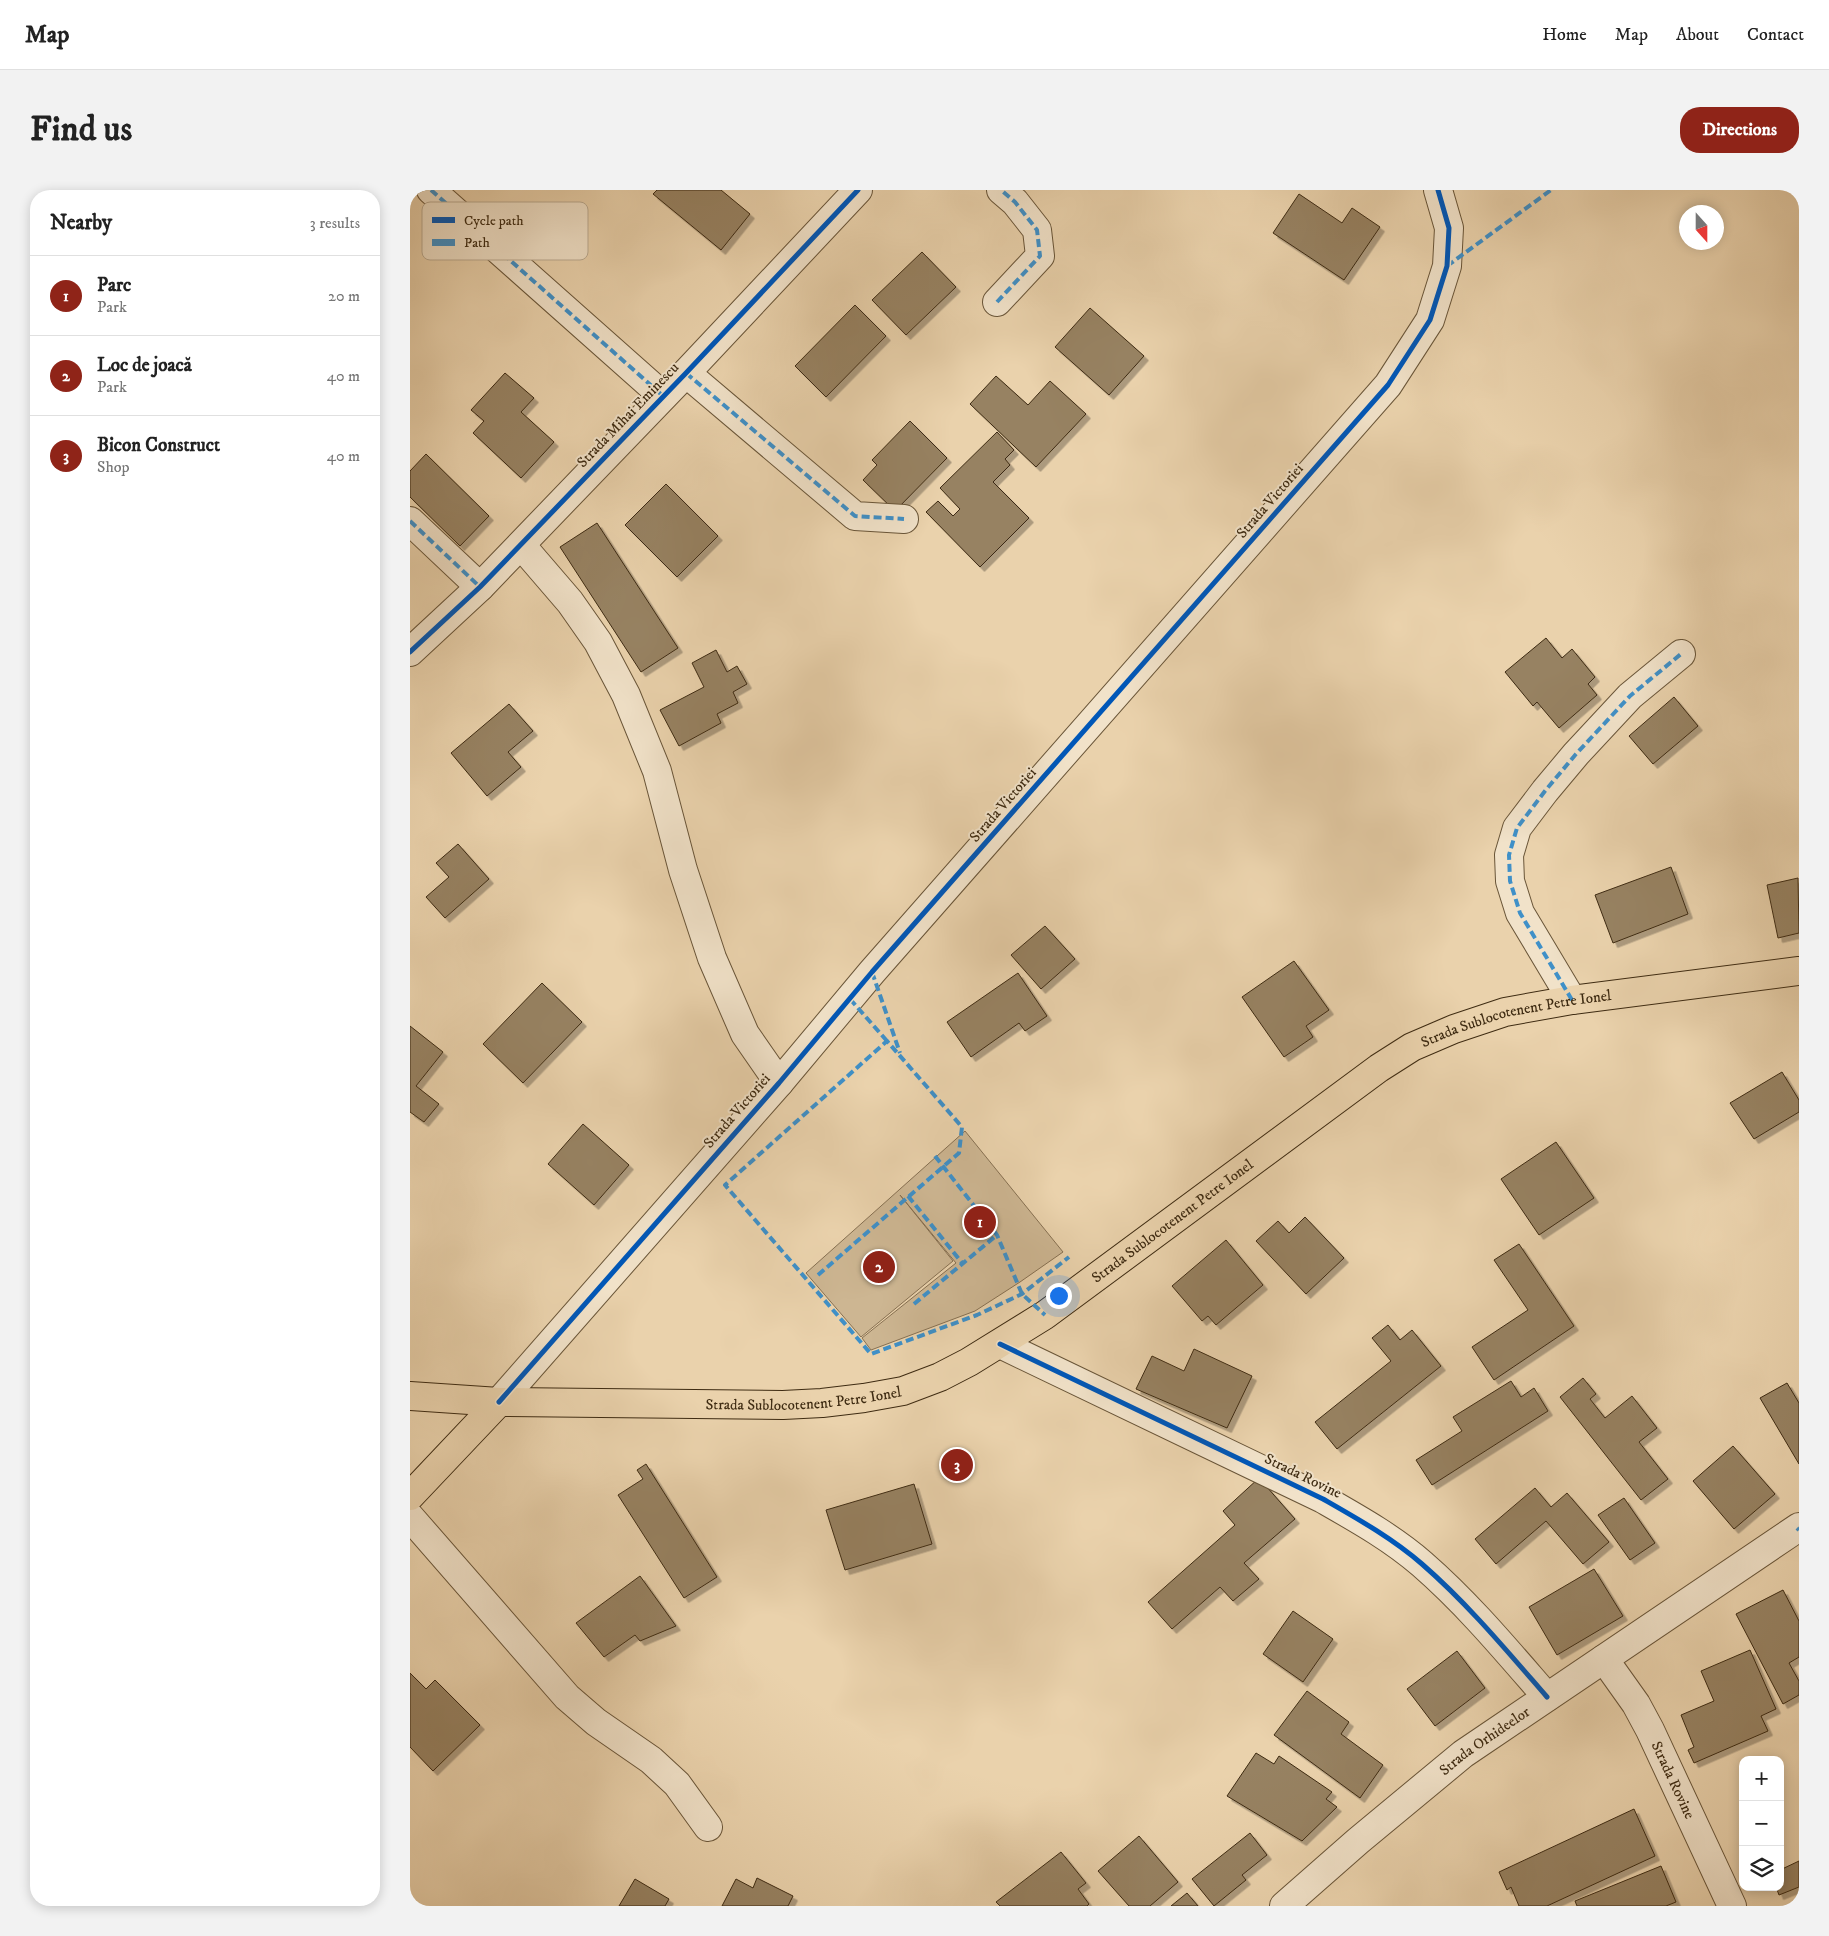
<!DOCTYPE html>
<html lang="en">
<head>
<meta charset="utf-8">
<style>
	body { margin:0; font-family:"IM FELL DW Pica",serif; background:#f2f2f2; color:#222 }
	.controls { position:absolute; right:15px; bottom:15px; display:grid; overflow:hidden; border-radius:10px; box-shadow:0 2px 12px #0003 }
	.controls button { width:45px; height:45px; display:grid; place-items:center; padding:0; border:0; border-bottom:1px solid #e0e0e0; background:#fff; color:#222; font:25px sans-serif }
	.compass { position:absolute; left:1269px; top:15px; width:45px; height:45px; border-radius:50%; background:#fff; box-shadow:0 2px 12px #0003; rotate:159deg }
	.you { position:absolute; left:648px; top:1105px; width:18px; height:18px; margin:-12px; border:4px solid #fff; border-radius:50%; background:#1a73e8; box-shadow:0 0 0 8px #1a73e833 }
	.badge { display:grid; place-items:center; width:32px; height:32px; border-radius:50%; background:#8f2418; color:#fff; font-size:16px; font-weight:700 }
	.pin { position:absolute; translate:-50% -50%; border:2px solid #fff; box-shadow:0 1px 5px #0006 }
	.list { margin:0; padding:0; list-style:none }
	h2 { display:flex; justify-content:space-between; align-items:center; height:65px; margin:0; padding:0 20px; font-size:21px }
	h2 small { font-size:16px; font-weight:400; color:#767676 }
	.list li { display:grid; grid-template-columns:32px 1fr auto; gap:15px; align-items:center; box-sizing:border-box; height:80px; padding:0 20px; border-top:1px solid #e0e0e0 }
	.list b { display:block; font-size:19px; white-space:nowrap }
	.list p { margin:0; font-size:16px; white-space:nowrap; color:#767676 }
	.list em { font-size:16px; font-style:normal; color:#767676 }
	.icon { flex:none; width:28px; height:28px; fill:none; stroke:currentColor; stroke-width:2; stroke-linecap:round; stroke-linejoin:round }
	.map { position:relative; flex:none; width:1389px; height:1716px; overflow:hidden; border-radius:20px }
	header { display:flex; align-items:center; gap:30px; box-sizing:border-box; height:70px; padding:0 25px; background:#fff; border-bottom:1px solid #e0e0e0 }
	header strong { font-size:24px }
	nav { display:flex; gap:28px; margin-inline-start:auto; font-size:18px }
	.intro { display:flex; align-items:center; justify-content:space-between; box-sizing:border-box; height:120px; padding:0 30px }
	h1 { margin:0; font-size:35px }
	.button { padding:12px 22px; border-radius:20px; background:#8f2418; color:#fff; font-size:18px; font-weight:700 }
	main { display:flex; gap:30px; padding:0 30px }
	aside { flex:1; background:#fff; border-radius:20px; box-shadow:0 2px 12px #0003 }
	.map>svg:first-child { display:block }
	.green { fill:#cdb692; stroke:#867052 }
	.building { fill:#978262; stroke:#3e2b12; filter:url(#shadow) }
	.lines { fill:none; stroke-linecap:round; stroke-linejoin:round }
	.minor-casing { stroke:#695538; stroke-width:30 }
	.major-casing { stroke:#3e2b12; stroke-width:30 }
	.minor { stroke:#f1e2c9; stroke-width:28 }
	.major { stroke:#ead2ac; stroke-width:28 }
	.quiet { stroke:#3f90c8; stroke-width:4; stroke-dasharray:8 4; stroke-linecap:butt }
	.cycleway-casing { stroke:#f1e2c9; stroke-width:8 }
	.cycleway { stroke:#0057b8; stroke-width:5 }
	.labels { text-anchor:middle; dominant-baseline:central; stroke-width:4; stroke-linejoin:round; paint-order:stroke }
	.street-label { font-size:15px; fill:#3e2b12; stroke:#f1e2c9 }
	.key { fill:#f1e2c9; stroke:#bbab92; stroke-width:1 }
	.key-label { font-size:14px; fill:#3e2b12 }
</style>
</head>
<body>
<header>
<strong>Map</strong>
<nav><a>Home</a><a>Map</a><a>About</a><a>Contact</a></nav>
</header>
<div class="intro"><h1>Find us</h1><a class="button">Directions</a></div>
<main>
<aside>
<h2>Nearby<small>3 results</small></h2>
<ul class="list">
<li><span class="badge">1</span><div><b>Parc</b><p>Park</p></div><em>20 m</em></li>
<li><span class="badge">2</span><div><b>Loc de joacă</b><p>Park</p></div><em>40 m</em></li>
<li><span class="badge">3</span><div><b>Bicon Construct</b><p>Shop</p></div><em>40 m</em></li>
</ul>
</aside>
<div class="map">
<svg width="1389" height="1716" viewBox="0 0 1389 1716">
	<defs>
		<filter id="shadow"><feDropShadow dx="4.5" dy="4.5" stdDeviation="0" flood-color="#0004"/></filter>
	</defs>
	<rect width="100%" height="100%" fill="#ead2ac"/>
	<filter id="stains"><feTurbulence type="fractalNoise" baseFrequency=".004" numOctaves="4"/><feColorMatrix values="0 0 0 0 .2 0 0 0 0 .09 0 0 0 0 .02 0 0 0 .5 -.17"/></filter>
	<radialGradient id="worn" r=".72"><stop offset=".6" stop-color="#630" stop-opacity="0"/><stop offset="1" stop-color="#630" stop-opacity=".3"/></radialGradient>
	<polygon class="green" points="555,941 653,1062 610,1092 565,1121 461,1160 452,1148 546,1073 490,1005 543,1071 451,1147 396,1083"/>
	<g class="building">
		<polygon points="247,0 311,0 340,24 311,60 243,4"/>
		<polygon points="889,4 932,33 942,18 970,37 934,90 863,43"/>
		<polygon points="512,62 546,97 496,145 462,110"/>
		<polygon points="445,115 476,146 416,207 385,176"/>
		<polygon points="680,118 734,166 699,205 645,157"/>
		<polygon points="95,183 124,208 111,222 144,252 111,288 63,243 74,231 61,220"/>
		<polygon points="586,186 618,215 640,191 676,224 626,277 560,214"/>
		<polygon points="500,231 537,268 485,321 453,290 467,275 462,270"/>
		<polygon points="587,242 604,260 595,269 600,275 583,292 619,328 570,377 516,322 528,311 543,326 550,319 530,298"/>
		<polygon points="16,264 79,326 50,356 0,307 0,281"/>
		<polygon points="256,294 308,346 267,387 215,335"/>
		<polygon points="187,333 268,458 231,482 150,357"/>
		<polygon points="1136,448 1152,468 1162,459 1185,487 1178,494 1187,505 1149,538 1127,512 1123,516 1095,482"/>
		<polygon points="306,460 317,482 327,476 337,494 323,502 328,513 307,524 311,533 269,556 250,520 294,497 282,473"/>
		<polygon points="1264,507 1288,536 1243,574 1219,546"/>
		<polygon points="99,514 123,541 98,562 111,577 77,606 41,563"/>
		<polygon points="48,654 79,689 35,728 16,707 39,687 26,673"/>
		<polygon points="1261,677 1278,724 1203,753 1185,705"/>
		<polygon points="1388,688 1389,743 1368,748 1357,695"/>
		<polygon points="635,736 665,769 631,799 601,765"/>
		<polygon points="884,771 919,820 896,836 903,847 874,867 832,807"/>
		<polygon points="608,783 637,826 615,841 609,833 561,867 537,832"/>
		<polygon points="132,793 172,832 113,893 73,854"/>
		<polygon points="0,836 33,862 6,896 29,914 14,932 0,922"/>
		<polygon points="1372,882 1389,910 1389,922 1344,949 1320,913"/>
		<polygon points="173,934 219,975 184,1015 138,974"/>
		<polygon points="1146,952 1184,1008 1129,1045 1091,989"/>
		<polygon points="895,1027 934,1068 896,1104 846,1051 868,1031 879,1043"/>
		<polygon points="816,1050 853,1095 806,1135 798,1126 792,1131 762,1096"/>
		<polygon points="1109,1054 1164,1136 1084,1190 1062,1157 1118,1120 1084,1070"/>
		<polygon points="978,1135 990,1150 1002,1140 1031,1176 927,1259 905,1232 981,1171 962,1148"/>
		<polygon points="784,1159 842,1186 817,1238 726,1199 742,1166 774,1181"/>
		<polygon points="1173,1188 1186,1204 1180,1209 1195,1228 1222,1206 1247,1238 1229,1252 1258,1289 1231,1310 1150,1207"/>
		<polygon points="1101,1191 1111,1207 1124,1198 1138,1221 1022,1295 1006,1270 1052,1241 1043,1227"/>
		<polygon points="1377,1193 1389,1213 1389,1274 1350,1208"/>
		<polygon points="1323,1256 1365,1304 1324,1339 1283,1291"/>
		<polygon points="236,1274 307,1387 274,1408 208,1305 233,1289 227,1280"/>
		<polygon points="849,1288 885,1329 834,1373 849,1389 823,1411 810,1397 762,1439 738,1412 825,1335 813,1321"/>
		<polygon points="504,1294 522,1354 435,1380 416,1320"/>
		<polygon points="1125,1298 1141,1317 1157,1303 1199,1352 1173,1374 1136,1331 1086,1374 1065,1349"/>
		<polygon points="1214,1308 1245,1353 1220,1370 1188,1325"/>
		<polygon points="1184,1379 1213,1426 1147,1465 1119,1417"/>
		<polygon points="230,1386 266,1436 230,1451 225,1445 194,1467 166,1433"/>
		<polygon points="1373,1400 1389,1431 1389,1467 1379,1473 1389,1491 1389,1505 1373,1514 1326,1424"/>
		<polygon points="883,1421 923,1449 893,1492 853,1464"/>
		<polygon points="1340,1460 1366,1519 1351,1526 1358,1541 1284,1573 1278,1560 1284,1557 1271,1525 1304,1511 1291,1481"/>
		<polygon points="1047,1461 1075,1498 1025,1536 997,1499"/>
		<polygon points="0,1483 16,1499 25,1490 70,1535 23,1581 0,1557"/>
		<polygon points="897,1501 939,1532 931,1544 973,1575 950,1608 864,1545"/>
		<polygon points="846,1563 864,1574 869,1566 922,1602 916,1609 927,1617 892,1651 817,1606"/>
		<polygon points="1224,1619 1245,1666 1137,1716 1109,1716 1101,1697 1097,1700 1089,1682"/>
		<polygon points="840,1643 857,1665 832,1685 836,1690 804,1716 782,1689"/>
		<polygon points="729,1646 768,1692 740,1716 719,1716 688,1681"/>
		<polygon points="651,1662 676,1693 668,1699 679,1714 677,1716 590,1716 586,1712"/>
		<polygon points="1389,1671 1389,1697 1369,1705 1366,1697 1370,1697 1370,1680"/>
		<polygon points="1251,1676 1266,1712 1256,1716 1167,1716 1165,1711"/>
		<polygon points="347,1688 383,1706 378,1716 312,1716 326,1689 343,1698"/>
		<polygon points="225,1689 259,1709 255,1716 209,1716"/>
		<polygon points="777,1703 788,1716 761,1716"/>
	</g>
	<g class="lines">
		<g class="minor-casing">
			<g id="minor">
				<polyline points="21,0 253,206"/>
				<polyline points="587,112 630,66 627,40 605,12 591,0"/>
				<polyline points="276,183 445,326 494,329"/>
				<polyline points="0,331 70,397"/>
				<polyline points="111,355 160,412 188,452 216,505 247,581 273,680 302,768 335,844 369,893"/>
				<polyline points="0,462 70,397 276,183 448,0"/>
				<polyline points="1162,810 1110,723 1100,691 1099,665 1107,638 1135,601 1166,564 1220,506 1271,464"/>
				<path d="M590,1154L913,1309C948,1329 982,1348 1012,1374C1058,1414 1097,1461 1137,1507"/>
				<polyline points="89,1212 369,893 462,782 978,195 1020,130 1037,76 1039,38 1028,0"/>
				<polyline points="0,1327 157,1507 186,1532 241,1570 267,1594 298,1637"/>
				<path id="s1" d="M1194,1469L1226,1514L1240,1540L1322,1716"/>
				<path id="s2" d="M874,1716L948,1651L1053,1564L1389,1337"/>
			</g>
		</g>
		<g class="major-casing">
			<g id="major">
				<path id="s3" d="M0,1206L89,1212L373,1215L412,1213L454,1208L493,1201L530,1187L559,1172L635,1125L969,878L1002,857L1044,839L1095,822L1162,810L1389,781"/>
				<polyline points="0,1306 89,1212"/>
			</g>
		</g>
		<use href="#minor" class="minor"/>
		<use href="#major" class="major"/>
		<g class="quiet">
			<polyline points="21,0 253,206"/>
			<polyline points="1037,76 1141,0"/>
			<polyline points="587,112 630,66 627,40 605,12 591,0"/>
			<polyline points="276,183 445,326 494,329"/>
			<polyline points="0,331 70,397"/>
			<polyline points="462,782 490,863"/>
			<polyline points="440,809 477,851"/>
			<polyline points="1162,810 1110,723 1100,691 1099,665 1107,638 1135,601 1166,564 1220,506 1271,464"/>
			<polyline points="525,966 587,1045 612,1104 635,1125"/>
			<polyline points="498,1006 553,1074"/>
			<polyline points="408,1085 549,963 552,937 477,851 315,995 461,1164 567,1125 612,1104 659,1067"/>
			<polyline points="504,1114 587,1045"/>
			<polyline points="1387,1338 1389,1340"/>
		</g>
		<g class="cycleway-casing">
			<g id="cycleway">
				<polyline points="0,462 70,397 276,183 448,0"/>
				<path d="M590,1154L913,1309C948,1329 982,1348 1012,1374C1058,1414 1097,1461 1137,1507"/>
				<polyline points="89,1212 369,893 462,782 978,195 1020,130 1037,76 1039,38 1028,0"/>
			</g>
		</g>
		<use href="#cycleway" class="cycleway"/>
	</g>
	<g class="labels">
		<g class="street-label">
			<text transform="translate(218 225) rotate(-46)">Strada Mihai Eminescu</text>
			<text transform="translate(860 311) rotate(-49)">Strada Victoriei</text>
			<text transform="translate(593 615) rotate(-49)">Strada Victoriei</text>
			<text stroke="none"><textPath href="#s3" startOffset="1219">Strada Sublocotenent Petre Ionel</textPath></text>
			<text transform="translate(327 921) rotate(-49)">Strada Victoriei</text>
			<text stroke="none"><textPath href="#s3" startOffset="814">Strada Sublocotenent Petre Ionel</textPath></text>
			<text stroke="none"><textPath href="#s3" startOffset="394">Strada Sublocotenent Petre Ionel</textPath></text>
			<text transform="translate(893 1286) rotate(26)">Strada Rovine</text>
			<text stroke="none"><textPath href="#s2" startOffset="260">Strada Orhideelor</textPath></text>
			<text stroke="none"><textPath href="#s1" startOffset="140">Strada Rovine</textPath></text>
		</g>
	</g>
	<rect x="12" y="12" width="166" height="58" rx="8" class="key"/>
	<rect x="22" y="27" width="23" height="6" fill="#0057b8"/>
	<rect x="22" y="49" width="23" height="7" fill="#3f90c8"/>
	<g class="key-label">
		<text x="54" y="35">Cycle path</text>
		<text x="54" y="57">Path</text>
	</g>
	<rect width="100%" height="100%" filter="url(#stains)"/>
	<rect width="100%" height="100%" fill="url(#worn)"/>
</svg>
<div class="controls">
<button>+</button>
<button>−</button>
<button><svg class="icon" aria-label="layers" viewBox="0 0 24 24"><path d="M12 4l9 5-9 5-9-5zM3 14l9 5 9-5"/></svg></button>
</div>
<svg class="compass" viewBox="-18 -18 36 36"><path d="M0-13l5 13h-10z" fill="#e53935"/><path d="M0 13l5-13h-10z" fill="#767676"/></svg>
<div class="you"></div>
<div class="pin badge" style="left:570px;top:1032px">1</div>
<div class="pin badge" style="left:469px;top:1077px">2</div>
<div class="pin badge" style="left:547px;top:1275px">3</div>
</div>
</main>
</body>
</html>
